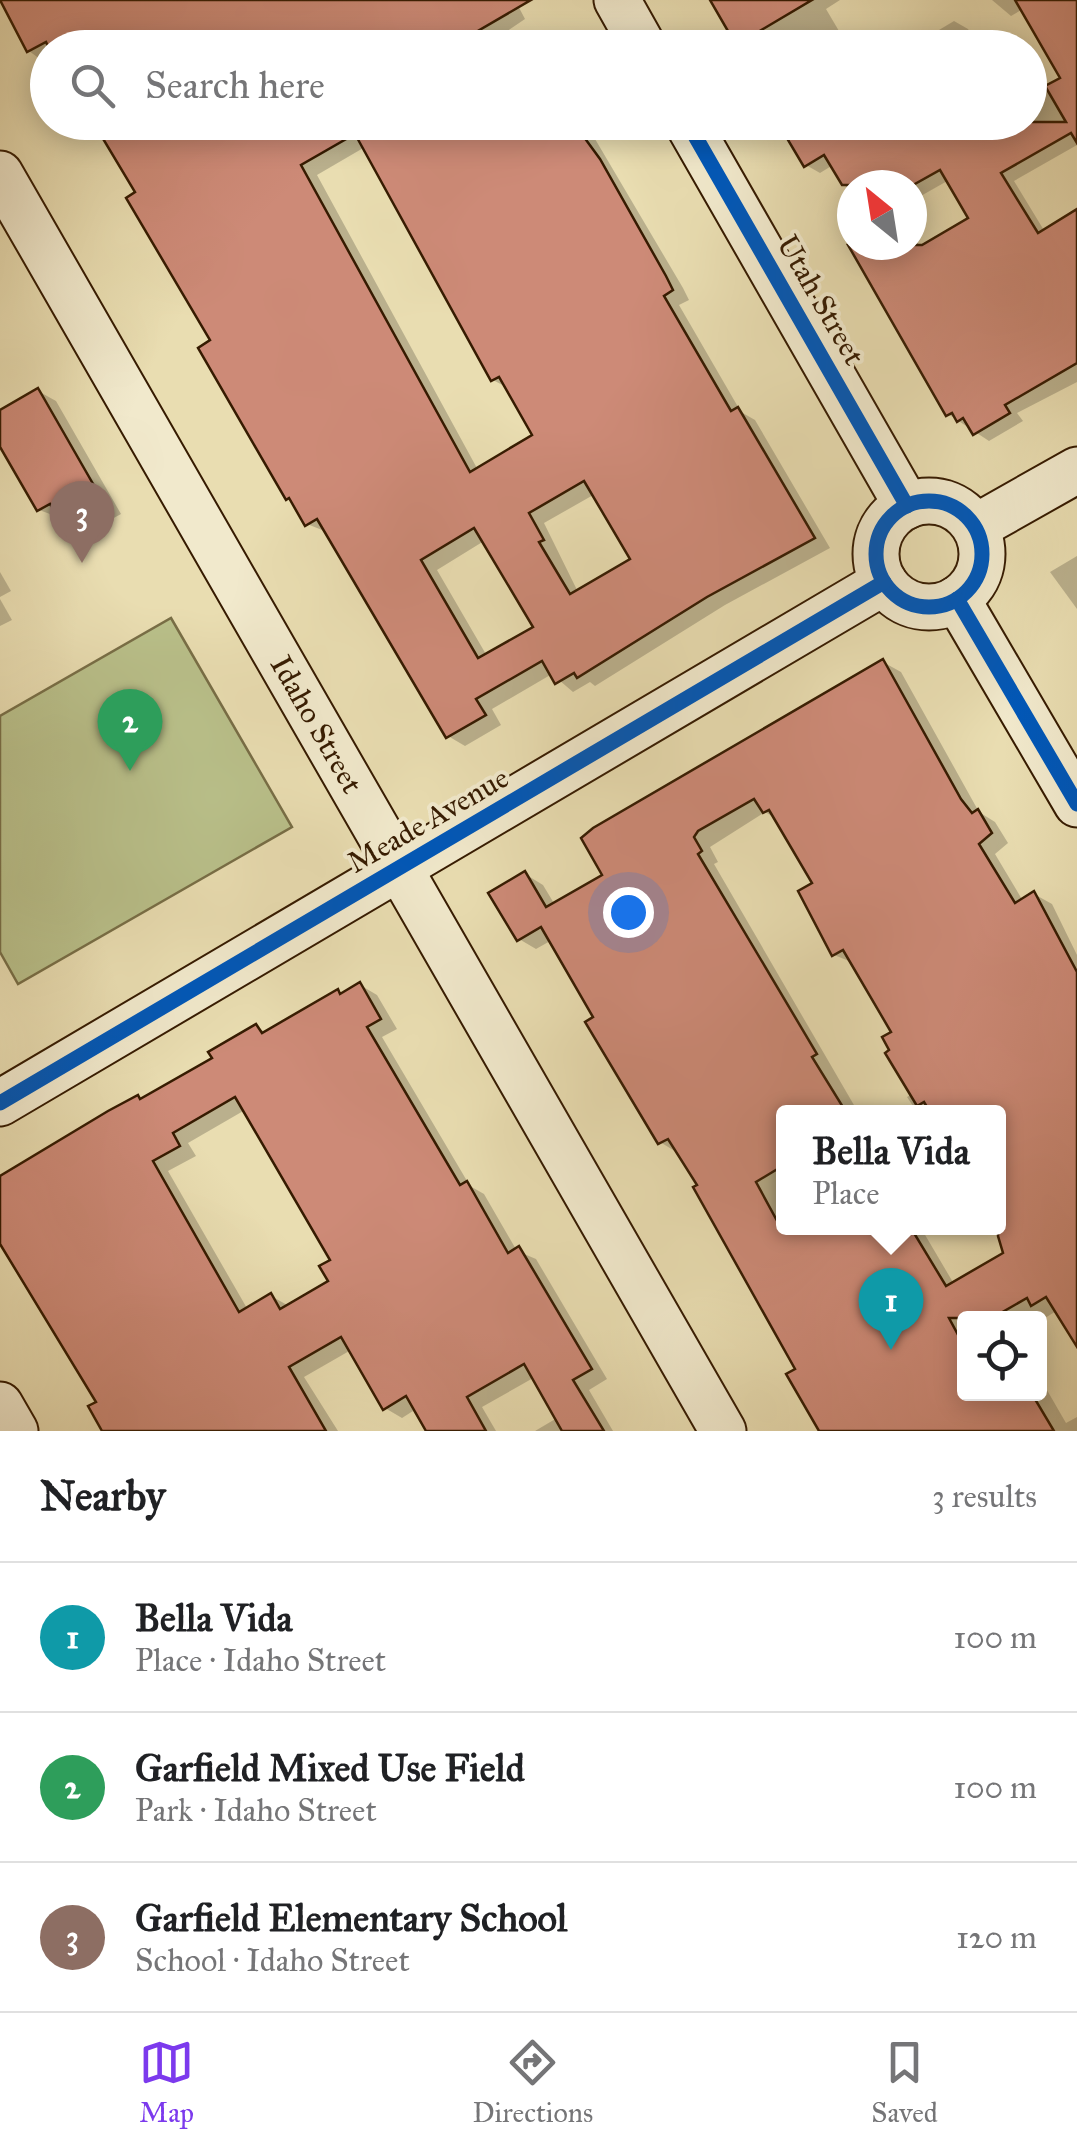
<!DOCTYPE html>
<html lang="en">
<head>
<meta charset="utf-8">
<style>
	body { margin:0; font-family:"IM FELL Great Primer",serif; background:#f6f6f6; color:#202124 }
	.controls { position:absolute; right:30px; bottom:30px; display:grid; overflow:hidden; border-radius:10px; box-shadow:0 5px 25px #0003 }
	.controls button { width:90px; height:90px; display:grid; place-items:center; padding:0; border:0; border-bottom:2px solid #e0e0e0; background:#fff; color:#202124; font:50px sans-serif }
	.compass { position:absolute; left:837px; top:170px; width:90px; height:90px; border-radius:50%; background:#fff; box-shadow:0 5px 25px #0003; rotate:330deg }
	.you { position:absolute; left:628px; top:912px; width:35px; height:35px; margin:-25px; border:8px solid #fff; border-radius:50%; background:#1a73e8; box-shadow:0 0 0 15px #1a73e833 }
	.badge { display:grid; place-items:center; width:65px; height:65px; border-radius:50%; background:#7c3aed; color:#fff; font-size:32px; font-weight:700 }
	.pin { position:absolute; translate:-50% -82px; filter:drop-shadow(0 2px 5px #0008) }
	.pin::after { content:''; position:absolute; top:52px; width:35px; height:30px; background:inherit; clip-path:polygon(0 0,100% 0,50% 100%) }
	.popup { position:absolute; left:776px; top:1105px; width:230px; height:130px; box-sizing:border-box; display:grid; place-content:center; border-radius:10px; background:#fff; filter:drop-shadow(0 2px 8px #0005); font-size:32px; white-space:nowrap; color:#757577 }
	.popup b { font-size:38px; color:#202124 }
	.popup::after { content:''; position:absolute; left:50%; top:100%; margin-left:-20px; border:20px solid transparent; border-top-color:#fff }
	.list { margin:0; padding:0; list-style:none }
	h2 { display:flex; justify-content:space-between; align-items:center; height:130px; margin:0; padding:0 40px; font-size:42px }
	h2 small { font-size:32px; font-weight:400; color:#757577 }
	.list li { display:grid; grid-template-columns:65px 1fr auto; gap:30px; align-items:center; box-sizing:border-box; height:150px; padding:0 40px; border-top:2px solid #e0e0e0 }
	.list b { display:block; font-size:38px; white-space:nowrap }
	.list p { margin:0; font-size:32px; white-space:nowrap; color:#757577 }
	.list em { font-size:32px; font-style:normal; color:#757577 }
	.icon { flex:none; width:55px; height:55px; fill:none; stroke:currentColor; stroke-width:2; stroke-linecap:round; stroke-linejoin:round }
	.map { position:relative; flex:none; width:1077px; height:1431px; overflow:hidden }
	.search { position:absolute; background:#fff; box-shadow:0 5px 25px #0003; left:30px; right:30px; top:30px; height:110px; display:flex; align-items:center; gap:25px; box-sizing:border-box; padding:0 35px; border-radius:55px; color:#757577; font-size:38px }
	.sheet { height:580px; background:#fff }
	nav { display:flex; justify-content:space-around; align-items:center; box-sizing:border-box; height:140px; border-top:2px solid #e0e0e0; background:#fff; font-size:28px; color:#757577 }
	nav a { display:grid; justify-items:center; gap:5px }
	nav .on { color:#7c3aed }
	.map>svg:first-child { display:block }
	.green { fill:#b9c08a; stroke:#786e46; stroke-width:2.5 }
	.shadow { fill:#0003; fill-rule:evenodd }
	.building { fill:#cd8a77; stroke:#361b01; stroke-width:2.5; fill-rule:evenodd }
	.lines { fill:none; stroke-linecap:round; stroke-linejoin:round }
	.secondary-casing { stroke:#361b01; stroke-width:49 }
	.secondary { stroke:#f1e9cc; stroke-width:45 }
	.cycleway-casing { stroke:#f1e9cc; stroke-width:21 }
	.cycleway { stroke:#0057b8; stroke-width:15 }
	.labels { text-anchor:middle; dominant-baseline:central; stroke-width:8; stroke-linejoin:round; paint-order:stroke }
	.street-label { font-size:30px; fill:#361b01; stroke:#f1e9cc }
</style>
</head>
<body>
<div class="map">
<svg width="1077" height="1431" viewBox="0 0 1077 1431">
	<rect width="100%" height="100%" fill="#e9ddb1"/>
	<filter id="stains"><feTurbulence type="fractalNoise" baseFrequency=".002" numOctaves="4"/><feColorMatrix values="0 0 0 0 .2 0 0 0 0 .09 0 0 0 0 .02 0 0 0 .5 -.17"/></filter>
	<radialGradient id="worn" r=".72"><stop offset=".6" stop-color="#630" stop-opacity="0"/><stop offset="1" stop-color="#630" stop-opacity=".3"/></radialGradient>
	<polygon class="green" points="171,618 292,827 18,984 0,952 0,716"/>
	<g class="shadow">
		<polygon points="1,0 515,0 525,19 488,44 490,48 48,48 48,65 29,51"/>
		<polygon points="713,0 840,0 826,9 849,48 741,48"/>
		<polygon points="992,0 1077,0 1077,145 1014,181 1045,232 1077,212 1077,382 1017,413 1023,421 989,441 948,414 852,245 912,245 912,234 921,248 971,219 949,180 912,201 912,185 852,185 852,197 833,165 820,173 806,165 779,122 1030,122 1030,98 1064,79 1023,9 1011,16"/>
		<polygon points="954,21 968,29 980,48 909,48"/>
		<path d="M96,122H585L683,288L689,300L679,305L741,412L755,420L830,548L725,605L595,686L590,682L573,692L552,674L492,709L501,725L465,746L448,736L327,532L307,524L288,498L138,193ZM365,147L493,380L508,388L536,436L478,470L317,175ZM595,494L634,560L578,592L544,523ZM484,541L536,628L487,656L437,570Z"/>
		<polygon points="38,391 56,401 121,514 83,535 61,518 39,510 0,442 0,413"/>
		<polygon points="1077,556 1077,609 1050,572"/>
		<polygon points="0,572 11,591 0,597"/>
		<polygon points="0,599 12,620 0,626"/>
		<path d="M883,662L901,672L979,812L995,822L1008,843L995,854L1023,901L1034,894L1052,904L1077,955V1341L1058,1310L1040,1321L964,1318V1394H1040V1378L1066,1423L1077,1417V1431H822L798,1370L700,1186L678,1153L660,1142L552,940L536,949L519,939L525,874L543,885L555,905L606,876ZM765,812L777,819L816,884L834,955L854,963L894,1033L912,1094L907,1097L917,1112H998L997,1228L1007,1246L1005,1254L954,1284L921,1228H784V1112H858L714,864L718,862L710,847Z"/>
		<path d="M360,985L377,995L397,1029L382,1037L470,1186L484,1194L517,1251L536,1259L607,1379L589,1390L613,1431H535L557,1418L535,1377L482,1407L496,1431H425L413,1411L402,1418L385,1408L351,1350L304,1377L338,1431H105L100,1403L0,1240V1179L215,1059L256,1027L267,1033L338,992L343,996ZM245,1110L333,1261L331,1282L289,1306L271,1296L248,1310L168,1171L196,1156L188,1143Z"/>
	</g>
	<g class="building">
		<polygon points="0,0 531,0 471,35 478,48 149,48 146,42 137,48 49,48 46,42 27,52"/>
		<polygon points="710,0 812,0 736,45"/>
		<polygon points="1015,0 1077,0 1077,143 1071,133 1001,173 1038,233 1077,209 1077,363 1005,405 1010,413 973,435 963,418 957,422 952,413 946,416 848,245 922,245 968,218 940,170 913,185 842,185 824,155 804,167 788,140 817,122 871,122 880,138 906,122 1066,122 1045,86 1060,78"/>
		<path d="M93,122H573L600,159L666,276L673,290L664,296L731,411L738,407L815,538L707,597L577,678L574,673L555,684L542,661L476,699L486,715L446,738L317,519L305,526L289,498L286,500L198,348L210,340L126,198L135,192ZM355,134L491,381L499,377L532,435L470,472L301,165ZM584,481L630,559L570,594L539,542L544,540L529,513ZM474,528L533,627L478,658L421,560Z"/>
		<polygon points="38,388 104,503 63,527 50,504 37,511 0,447 0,410"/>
		<path d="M883,659L961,799L972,813L978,809L992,833L979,844L1015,903L1034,891L1077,972V1347L1046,1297L1031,1306L1027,1298L992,1318H949L964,1346V1394H1032L1054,1431H819L786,1374L795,1369L693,1187L697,1185L668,1139L658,1144L585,1022L593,1017L541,927L517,941L488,893L525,871L546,907L602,875L581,838L593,828ZM754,799L763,813L769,810L812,883L798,891L832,956L843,950L891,1032L882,1037L889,1050L885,1053L917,1106L924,1102L930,1112H998V1236L1003,1253L946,1286L911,1228H781L756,1182L784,1165V1112H846L812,1057L817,1054L698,854L702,851L694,837L698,831Z"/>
		<path d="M360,982L381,1019L367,1027L460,1185L467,1181L508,1253L519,1246L592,1369L573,1380L604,1431H562L524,1364L467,1397L486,1431H426L406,1396L383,1410L341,1337L289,1367L326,1431H102L88,1406L96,1402L0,1244V1176L108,1111L138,1095L140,1099L212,1058L208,1052L256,1024L262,1033L338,989L340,994ZM235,1097L330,1260L319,1266L328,1281L280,1309L271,1293L239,1312L153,1161L180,1146L173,1133Z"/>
	</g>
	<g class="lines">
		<g class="secondary-casing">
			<g id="secondary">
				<polyline points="617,0 644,48"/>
				<polyline points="687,122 907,506"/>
				<path id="s1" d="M0,174L723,1431"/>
				<circle cx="929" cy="554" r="53"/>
				<polyline points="976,527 1077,470"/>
				<polyline points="957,599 1077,804"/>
				<polyline points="0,1103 884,582"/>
				<polyline points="0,1405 15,1431"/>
			</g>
		</g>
		<use href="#secondary" class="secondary"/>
		<g class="cycleway-casing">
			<g id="cycleway">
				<polyline points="687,122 907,506"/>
				<circle cx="929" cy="554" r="53"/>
				<polyline points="957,599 1077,804"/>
				<polyline points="0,1103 884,582"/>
			</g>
		</g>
		<use href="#cycleway" class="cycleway"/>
	</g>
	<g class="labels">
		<g class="street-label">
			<text transform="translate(821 300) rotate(60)">Utah Street</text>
			<text stroke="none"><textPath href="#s1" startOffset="635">Idaho Street</textPath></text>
			<text transform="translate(428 820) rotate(-30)">Meade Avenue</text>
		</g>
	</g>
	<rect width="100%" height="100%" filter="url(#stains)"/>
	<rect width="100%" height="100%" fill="url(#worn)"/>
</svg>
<div class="controls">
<button><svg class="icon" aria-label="locate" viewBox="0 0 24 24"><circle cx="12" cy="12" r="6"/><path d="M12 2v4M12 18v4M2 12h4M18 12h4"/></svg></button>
</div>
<svg class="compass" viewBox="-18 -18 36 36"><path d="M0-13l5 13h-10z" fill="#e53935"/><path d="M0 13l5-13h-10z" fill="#757577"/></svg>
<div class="you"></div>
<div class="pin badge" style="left:891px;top:1350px;background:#0f9aa8">1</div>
<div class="popup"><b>Bella Vida</b>Place</div>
<div class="pin badge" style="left:130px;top:771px;background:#2e9e5b">2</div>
<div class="pin badge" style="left:82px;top:563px;background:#8d6e63">3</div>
<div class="search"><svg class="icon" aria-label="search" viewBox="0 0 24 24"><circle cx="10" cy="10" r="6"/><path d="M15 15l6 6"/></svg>Search here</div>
</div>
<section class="sheet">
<h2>Nearby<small>3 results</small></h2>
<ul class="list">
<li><span class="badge" style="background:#0f9aa8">1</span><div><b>Bella Vida</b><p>Place · Idaho Street</p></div><em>100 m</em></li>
<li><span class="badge" style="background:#2e9e5b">2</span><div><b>Garfield Mixed Use Field</b><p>Park · Idaho Street</p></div><em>100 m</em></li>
<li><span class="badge" style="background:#8d6e63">3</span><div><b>Garfield Elementary School</b><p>School · Idaho Street</p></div><em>120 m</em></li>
</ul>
</section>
<nav>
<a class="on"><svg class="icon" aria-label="map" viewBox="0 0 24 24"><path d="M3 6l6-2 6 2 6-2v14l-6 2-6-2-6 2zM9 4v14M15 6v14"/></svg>Map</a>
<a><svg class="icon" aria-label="directions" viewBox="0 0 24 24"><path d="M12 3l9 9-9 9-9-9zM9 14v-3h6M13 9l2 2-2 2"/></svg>Directions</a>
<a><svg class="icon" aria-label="saved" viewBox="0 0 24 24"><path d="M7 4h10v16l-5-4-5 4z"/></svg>Saved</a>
</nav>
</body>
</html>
